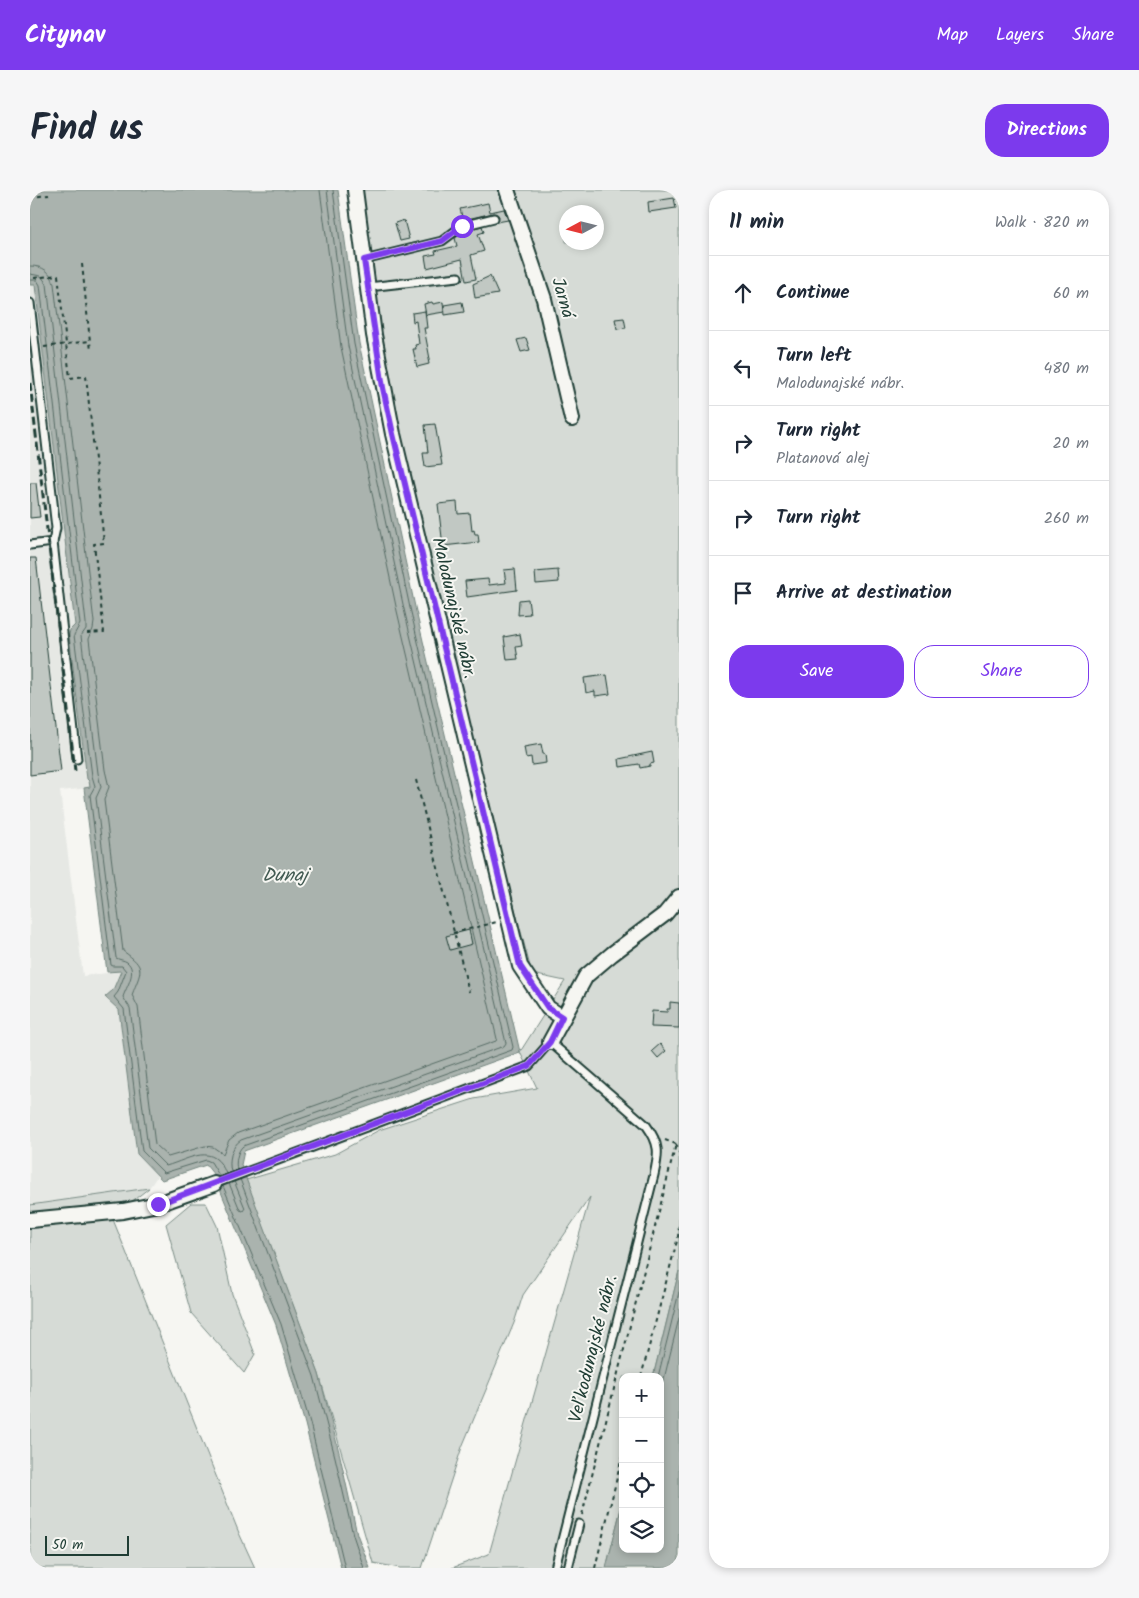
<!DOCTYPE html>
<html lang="en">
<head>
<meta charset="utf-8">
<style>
	body { margin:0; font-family:Kalam,sans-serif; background:#f6f6f7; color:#1f2937 }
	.controls { position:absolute; right:15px; bottom:15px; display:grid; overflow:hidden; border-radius:10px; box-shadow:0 2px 8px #0003 }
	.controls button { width:45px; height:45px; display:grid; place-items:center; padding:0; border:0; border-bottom:1px solid #e0e1e3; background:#fff; color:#1f2937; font:25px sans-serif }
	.compass { position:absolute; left:529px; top:15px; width:45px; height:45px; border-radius:50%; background:#fff; box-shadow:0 2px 8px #0003; rotate:263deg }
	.scale { position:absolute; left:15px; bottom:12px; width:84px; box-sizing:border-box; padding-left:5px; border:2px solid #1f3d34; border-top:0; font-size:14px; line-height:18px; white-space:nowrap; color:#1f3d34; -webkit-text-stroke:4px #f6f6f2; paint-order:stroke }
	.stop { position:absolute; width:15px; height:15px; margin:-11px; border:4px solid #7c3aed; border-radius:50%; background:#fff }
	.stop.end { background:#7c3aed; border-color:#fff; box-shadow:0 1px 5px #0008 }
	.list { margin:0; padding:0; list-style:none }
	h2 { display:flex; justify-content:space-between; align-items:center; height:65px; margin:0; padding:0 20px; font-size:21px }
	h2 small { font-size:16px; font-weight:400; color:#747a83 }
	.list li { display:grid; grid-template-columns:32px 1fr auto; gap:15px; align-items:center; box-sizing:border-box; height:75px; padding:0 20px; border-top:1px solid #e0e1e3 }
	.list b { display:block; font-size:19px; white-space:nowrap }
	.list p { margin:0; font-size:16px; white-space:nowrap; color:#747a83 }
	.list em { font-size:16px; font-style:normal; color:#747a83 }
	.actions { display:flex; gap:10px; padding:15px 20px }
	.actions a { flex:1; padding:11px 0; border:1px solid #7c3aed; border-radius:20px; text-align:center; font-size:18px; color:#7c3aed }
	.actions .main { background:#7c3aed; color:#fff }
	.icon { flex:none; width:28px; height:28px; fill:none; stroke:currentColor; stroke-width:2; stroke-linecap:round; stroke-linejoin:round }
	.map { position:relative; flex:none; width:649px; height:1378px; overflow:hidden; border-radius:20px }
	header { display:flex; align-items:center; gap:30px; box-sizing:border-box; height:70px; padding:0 25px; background:#7c3aed; color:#fff }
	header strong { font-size:24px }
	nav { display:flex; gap:28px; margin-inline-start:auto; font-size:18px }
	.intro { display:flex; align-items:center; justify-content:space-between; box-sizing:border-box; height:120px; padding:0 30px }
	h1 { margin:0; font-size:35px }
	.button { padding:12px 22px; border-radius:20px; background:#7c3aed; color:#fff; font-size:18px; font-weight:700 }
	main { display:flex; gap:30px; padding:0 30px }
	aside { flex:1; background:#fff; border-radius:20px; box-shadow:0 2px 8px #0003 }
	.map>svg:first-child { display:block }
	.built { fill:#e6e8e4 }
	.green { fill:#d6dbd6; stroke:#7a8c85; fill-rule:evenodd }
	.water { fill:#aab3ae; stroke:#72847d }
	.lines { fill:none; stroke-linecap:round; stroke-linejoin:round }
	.shore { stroke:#576c65; stroke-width:1 }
	.building { fill:#c1c8c3; stroke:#1f3d34 }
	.lane-casing { stroke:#1f3d34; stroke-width:11 }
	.street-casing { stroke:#1f3d34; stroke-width:18 }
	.path { stroke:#1f3d34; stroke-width:2; stroke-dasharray:4 4; stroke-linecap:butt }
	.lane { stroke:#f6f6f2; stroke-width:7 }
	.street { stroke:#f6f6f2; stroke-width:14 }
	.rail { stroke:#1f3d34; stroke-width:3; stroke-dasharray:8 4; stroke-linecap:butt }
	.route { stroke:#7c3aed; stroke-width:6 }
	.labels { text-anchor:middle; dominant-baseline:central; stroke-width:4; stroke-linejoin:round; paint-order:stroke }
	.street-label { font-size:18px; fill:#1f3d34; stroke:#f6f6f2 }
	.water-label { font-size:19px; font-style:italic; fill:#425a52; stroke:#f6f6f2 }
</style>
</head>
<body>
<header>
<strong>Citynav</strong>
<nav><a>Map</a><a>Layers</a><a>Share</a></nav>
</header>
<div class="intro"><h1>Find us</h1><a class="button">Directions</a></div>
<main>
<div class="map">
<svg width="649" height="1378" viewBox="0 0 649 1378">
	<rect width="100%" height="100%" fill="#f6f6f2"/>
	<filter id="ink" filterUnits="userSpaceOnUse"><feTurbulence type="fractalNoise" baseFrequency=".02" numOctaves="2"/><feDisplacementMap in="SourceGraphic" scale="10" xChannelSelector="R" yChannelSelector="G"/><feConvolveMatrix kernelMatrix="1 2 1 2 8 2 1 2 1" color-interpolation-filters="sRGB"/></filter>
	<g filter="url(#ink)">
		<polygon class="built" points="0,95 5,95 45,435 40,440 39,445 57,589 59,591 60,598 30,601 53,786 92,781 83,800 89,820 107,964 128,985 119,998 0,1015"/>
		<g class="green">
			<path d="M330,0H649V1081L623,1187H593V1311L576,1378H422L459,1364L560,1007L493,1105L484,1133L432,1257L392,1378H370L343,1373L289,1184L216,990L305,964L349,940L444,909L507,898L490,862L535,791L502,784L445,566L363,225ZM536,22H566V52H536Z"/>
			<polygon points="119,998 82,1027 209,1343 225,1378 0,1378 0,1015"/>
			<polygon points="161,1013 176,1013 187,1036 202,1104 225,1164 214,1183 161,1123 136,1034"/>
		</g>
		<g class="water">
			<polygon points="0,0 308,0 329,153 385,417 490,862 214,961 211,975 289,1184 310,1266 327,1344 340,1378 311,1378 275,1234 246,1135 184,985 176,975 132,990 107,964 89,820 75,807 83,800 91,781 77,782 54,598 60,597 59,591 57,589 39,445 40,440 45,435 5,95 0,95"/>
			<polygon points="649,1081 649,1378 576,1378 593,1311 593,1359 630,1359 630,1187 623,1187"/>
		</g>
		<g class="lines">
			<g class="shore">
				<path d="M0,76C13,76 21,81 24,94L64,432L63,439L59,449L75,580L79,597L74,610L93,761C117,778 111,780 102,805L108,817L125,955L138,967L175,956L183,957L193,964L199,950L208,943L466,851L467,849L367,421L311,157L290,0"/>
				<path d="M0,84L11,86L17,94L56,433V439L51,446L68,583L71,597L66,608L86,768C90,770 94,770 97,772C108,781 96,797 93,807L100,818L118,958L136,976C160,969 184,951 196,984"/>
				<polyline points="0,90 7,90 10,95 50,434 44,445 62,586 65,596 60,605 81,775 83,776 92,776 96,781 88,802 84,807 94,819 112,961 134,983 176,970 181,972 190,987"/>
				<path d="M207,980C205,973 207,961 213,956L482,860L483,857L380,418L324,154L303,0"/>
				<path d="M201,982C198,972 201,956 211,950L474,856L476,853L374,419L318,156L297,0"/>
				<polyline points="210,989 284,1186 305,1267 323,1345 334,1378"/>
				<polyline points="199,993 210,1020 213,1021 215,1018 204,991"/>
				<polyline points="193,996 251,1134 280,1233 315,1378"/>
				<polyline points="628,1187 649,1102"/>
				<polyline points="630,1195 634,1189 649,1128"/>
			</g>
		</g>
		<g class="building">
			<polygon points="644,8 646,18 619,22 618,12"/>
			<polygon points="458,13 460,22 474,19 478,30 467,32 469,26 463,23 433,30 430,19"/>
			<polygon points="374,30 379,49 370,51 365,33"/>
			<polygon points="452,36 454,42 448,44 454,61 441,65 446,89 436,91 432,69 397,78 395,66 406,64 405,61 427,56 425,48 435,42 435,41"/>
			<polygon points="460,86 468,104 445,108 443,94"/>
			<polygon points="402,112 403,114 413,112 414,122 396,125 394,114"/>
			<polygon points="432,112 434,122 415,125 414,115"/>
			<polygon points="395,121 397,138 394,138 400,169 398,169 399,174 387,177 383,159 386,159 385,155 389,154 386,131 383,132 382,123"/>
			<polygon points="594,128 596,138 587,139 585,129"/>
			<polygon points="496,148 500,160 491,162 487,150"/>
			<polygon points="405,234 412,275 395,277 393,263 398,263 395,235"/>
			<polygon points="0,293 6,293 10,327 0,328"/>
			<polygon points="427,312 428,324 440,323 442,341 444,340 445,344 448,344 449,352 413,356 408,314"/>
			<polygon points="0,368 6,368 31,581 0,585"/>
			<polygon points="485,379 487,400 437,407 435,391 458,389 459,395 476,393 474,380"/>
			<polygon points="528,380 529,392 506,394 505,382"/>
			<polygon points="498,409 500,424 488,425 489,410"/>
			<polygon points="490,444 492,456 486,457 488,469 477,470 474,447"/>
			<polygon points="577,485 580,504 565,506 565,501 556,503 554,488"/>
			<polygon points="511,554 513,564 515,564 516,573 502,575 501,567 496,568 494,557"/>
			<polygon points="622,562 624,573 620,574 620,576 610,578 609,574 590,577 589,569"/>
			<polygon points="439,740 442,754 420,760 416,746"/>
			<polygon points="640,812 649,813 649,838 621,837 622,821 637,822 637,819 640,819"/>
			<polygon points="630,854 636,861 628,868 622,861"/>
		</g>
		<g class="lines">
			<g class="lane-casing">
				<g id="lane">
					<polyline points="334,70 412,51 432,36 464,28"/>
					<polyline points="338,97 428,87"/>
					<polyline points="0,113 26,338 23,352 47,569"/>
					<polyline points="0,355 23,352"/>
					<path d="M184,994L499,876L520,852L616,935C630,954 629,963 624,985L525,1378"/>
					<polyline points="538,1378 549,1334"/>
				</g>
			</g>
			<g class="street-casing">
				<g id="street">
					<polyline points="325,0 344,145 363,244 490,776 518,818 532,827"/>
					<polyline points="477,0 514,109 542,229"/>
					<polyline points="520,852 556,786 582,764 635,724 649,707"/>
					<polyline points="0,1030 93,1021 128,1014 184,994"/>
				</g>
			</g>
			<g class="path">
				<polyline points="0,7 19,5"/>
				<polyline points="52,74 61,161"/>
				<polyline points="4,88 28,85 40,188 56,186 74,353 64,354 74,442 57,443"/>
				<polyline points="14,157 60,151"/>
				<polyline points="386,590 439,802"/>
				<polyline points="423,743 467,732"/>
				<polyline points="635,950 646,954 649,954"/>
				<polyline points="646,954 649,963"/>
				<polyline points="611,1187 648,1047 649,1034"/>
				<polyline points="552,1325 646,954"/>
				<polyline points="565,1378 593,1263"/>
			</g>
			<use href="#lane" class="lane"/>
			<use href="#street" class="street"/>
			<polyline class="rail" points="0,193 45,581"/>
		</g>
	</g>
	<g class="lines" filter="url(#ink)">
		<polyline class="route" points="128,1014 499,876 520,852 532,827 518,818 490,776 363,244 353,198 334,70 412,51 432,36"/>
	</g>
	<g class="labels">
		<g class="street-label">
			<text transform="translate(532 108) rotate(74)">Jarná</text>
			<text transform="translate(423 418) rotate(77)">Malodunajské nábr.</text>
			<text transform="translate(564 1159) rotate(-76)">Veľkodunajské nábr.</text>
		</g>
		<g class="water-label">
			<text x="255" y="686">Dunaj</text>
		</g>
	</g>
</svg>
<div class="controls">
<button>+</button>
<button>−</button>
<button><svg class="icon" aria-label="locate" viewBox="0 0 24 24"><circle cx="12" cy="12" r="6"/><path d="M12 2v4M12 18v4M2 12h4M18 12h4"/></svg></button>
<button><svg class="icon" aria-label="layers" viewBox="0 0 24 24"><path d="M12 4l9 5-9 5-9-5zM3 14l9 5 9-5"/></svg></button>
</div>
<svg class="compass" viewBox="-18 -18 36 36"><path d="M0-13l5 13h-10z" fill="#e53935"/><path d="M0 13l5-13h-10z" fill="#747a83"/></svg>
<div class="scale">50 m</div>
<div class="stop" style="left:432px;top:36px"></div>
<div class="stop end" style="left:128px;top:1014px"></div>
</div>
<aside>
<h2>11 min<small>Walk · 820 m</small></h2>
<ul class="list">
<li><svg class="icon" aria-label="ahead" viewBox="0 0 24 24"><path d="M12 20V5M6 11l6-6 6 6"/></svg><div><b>Continue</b></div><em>60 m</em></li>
<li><svg class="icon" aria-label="left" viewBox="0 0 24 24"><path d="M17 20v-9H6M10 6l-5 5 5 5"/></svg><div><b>Turn left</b><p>Malodunajské nábr.</p></div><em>480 m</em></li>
<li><svg class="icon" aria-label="right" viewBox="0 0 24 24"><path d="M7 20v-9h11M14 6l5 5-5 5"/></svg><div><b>Turn right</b><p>Platanová alej</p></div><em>20 m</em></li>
<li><svg class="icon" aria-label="right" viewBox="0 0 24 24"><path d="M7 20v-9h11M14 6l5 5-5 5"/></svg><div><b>Turn right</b></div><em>260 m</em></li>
<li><svg class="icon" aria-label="arrive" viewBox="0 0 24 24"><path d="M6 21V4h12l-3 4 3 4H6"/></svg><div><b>Arrive at destination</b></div></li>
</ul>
<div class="actions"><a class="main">Save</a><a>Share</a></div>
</aside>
</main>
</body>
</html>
